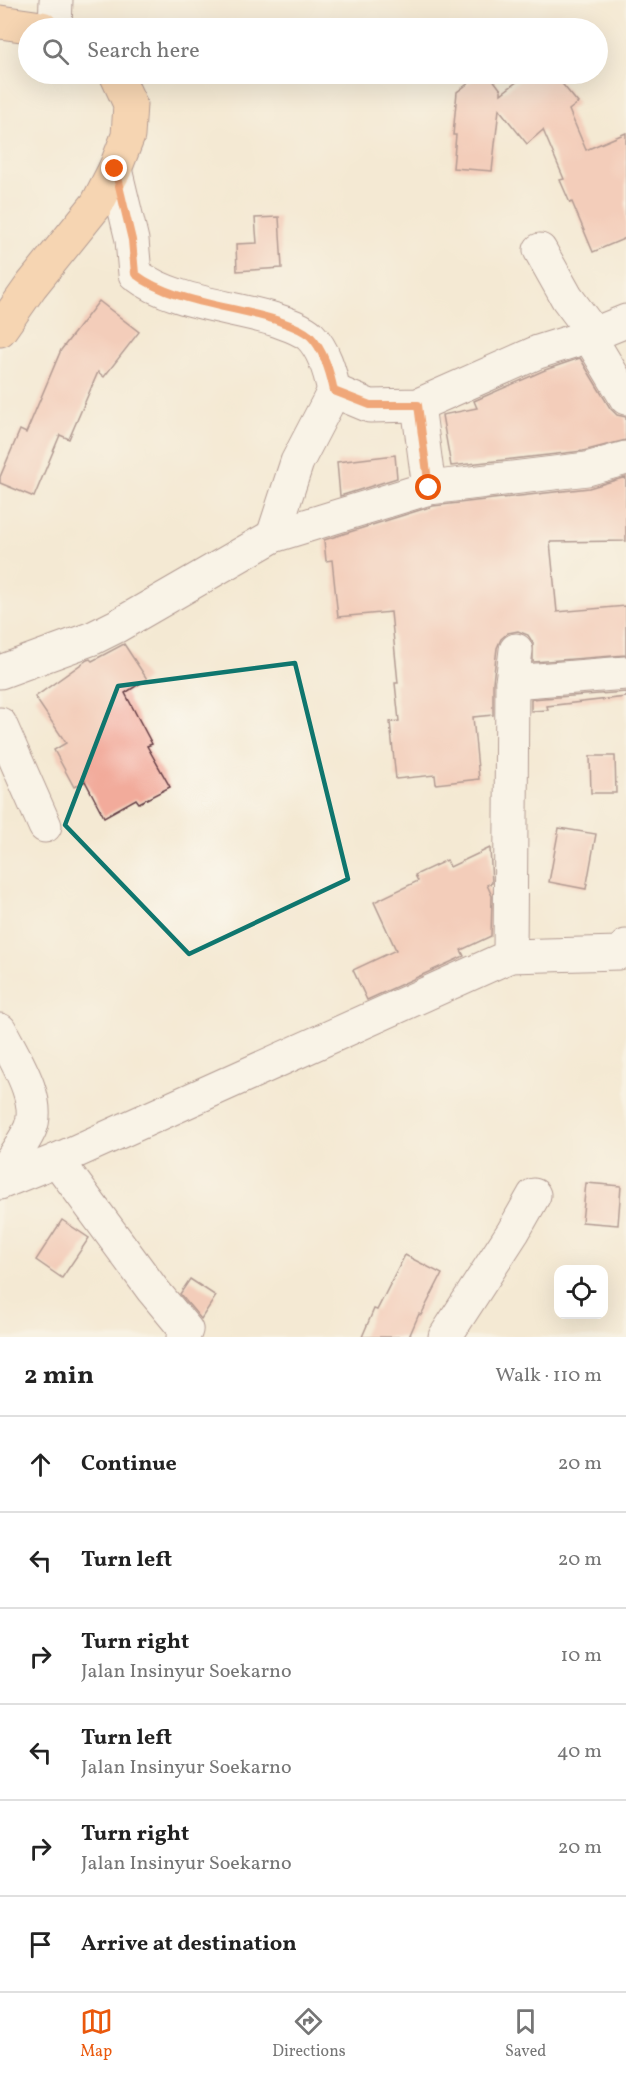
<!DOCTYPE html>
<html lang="en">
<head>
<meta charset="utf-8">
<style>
	body { margin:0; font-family:Vollkorn,serif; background:#f6f6f6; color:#222 }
	.controls { position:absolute; right:18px; bottom:18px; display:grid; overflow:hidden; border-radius:12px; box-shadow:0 6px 24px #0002 }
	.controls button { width:54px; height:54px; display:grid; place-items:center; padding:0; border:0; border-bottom:2px solid #e0e0e0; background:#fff; color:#222; font:30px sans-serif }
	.stop { position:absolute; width:18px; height:18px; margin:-14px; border:4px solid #ea580c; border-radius:50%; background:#fff }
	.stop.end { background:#ea580c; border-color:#fff; box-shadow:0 2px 6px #0008 }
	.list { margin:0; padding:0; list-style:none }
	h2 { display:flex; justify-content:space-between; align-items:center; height:78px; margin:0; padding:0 24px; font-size:26px }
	h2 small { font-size:20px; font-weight:400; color:#767676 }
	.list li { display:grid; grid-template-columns:39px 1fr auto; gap:18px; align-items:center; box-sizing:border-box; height:96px; padding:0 24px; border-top:2px solid #e0e0e0 }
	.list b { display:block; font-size:22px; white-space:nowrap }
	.list p { margin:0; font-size:20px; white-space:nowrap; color:#767676 }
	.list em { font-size:20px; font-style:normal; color:#767676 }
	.icon { flex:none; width:33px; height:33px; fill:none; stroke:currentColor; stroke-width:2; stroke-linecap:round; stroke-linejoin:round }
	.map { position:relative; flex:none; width:626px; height:1337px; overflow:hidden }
	.search { position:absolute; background:#fff; box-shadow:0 6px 24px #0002; left:18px; right:18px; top:18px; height:66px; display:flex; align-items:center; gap:15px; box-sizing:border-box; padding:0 21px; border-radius:33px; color:#767676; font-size:22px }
	.sheet { height:654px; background:#fff }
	nav { display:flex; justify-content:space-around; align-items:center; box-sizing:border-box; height:84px; border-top:2px solid #e0e0e0; background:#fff; font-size:16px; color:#767676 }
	nav a { display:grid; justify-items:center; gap:3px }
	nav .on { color:#ea580c }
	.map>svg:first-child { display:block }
	.building { fill:#f2ab9b }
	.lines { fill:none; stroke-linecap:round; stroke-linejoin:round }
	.minor-casing { stroke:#643d44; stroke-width:35 }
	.trunk-casing { stroke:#643d44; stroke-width:35 }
	.minor { stroke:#fff; stroke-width:33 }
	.trunk { stroke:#f8bd89; stroke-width:33 }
	.route { stroke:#ea580c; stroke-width:8 }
	.marked { fill:none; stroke:#0f766e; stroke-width:4.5; stroke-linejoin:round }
</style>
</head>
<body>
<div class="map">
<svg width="626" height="1337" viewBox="0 0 626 1337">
	<rect width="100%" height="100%" fill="#fdfcf7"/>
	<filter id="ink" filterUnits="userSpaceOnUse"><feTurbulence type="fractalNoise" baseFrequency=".0167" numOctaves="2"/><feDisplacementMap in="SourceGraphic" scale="12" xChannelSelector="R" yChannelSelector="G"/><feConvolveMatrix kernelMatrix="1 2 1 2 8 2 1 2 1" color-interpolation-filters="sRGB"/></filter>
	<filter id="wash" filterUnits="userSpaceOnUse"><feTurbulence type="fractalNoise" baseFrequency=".008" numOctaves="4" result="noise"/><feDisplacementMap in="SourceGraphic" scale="24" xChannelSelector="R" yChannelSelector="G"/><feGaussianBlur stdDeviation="1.35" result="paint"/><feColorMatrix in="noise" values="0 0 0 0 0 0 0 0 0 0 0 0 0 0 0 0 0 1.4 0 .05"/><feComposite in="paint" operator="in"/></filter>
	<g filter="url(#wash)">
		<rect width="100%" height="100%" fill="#f4e9d3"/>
		<g id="blocks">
			<g class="building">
				<polygon points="481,74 489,74 501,90 501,94 527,74 554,74 578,103 569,110 586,150 626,133 626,238 593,252 572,202 570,203 560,180 564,179 543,130 527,144 499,109 492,171 453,168 456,135 453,135 457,92"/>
				<polygon points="279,217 282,268 237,271 236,244 257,243 255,218"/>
				<polygon points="99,301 139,332 104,377 98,372 69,439 60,435 34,497 0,483 0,477 20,430 26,433 61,350"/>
				<polygon points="580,358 610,408 617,415 626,417 626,440 583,451 451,466 442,415 477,408 474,401 545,370"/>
				<polygon points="395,455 397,478 340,496 337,462"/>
				<polygon points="626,477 626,541 550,542 557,612 626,606 626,655 533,662 533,643 528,635 518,631 508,633 501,639 497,648 493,682 493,715 473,717 479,779 436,784 435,775 396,779 390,722 399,721 395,683 398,683 391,612 338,617 332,560 326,561 324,540 433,506 589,488"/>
				<polygon points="124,644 147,679 125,693 152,744 147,746 170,787 139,803 136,799 104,817 85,781 74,787 54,750 66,743 35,697 87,660 90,659 92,661"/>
				<polygon points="626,692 626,697 547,706 548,710 531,711 531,699"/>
				<polygon points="590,756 615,756 616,793 591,793"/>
				<polygon points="559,828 596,834 586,889 549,882"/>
				<polygon points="490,848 492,883 487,885 492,896 491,936 461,950 464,956 367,1000 353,970 396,950 374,902 418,881 415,875 447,860 450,867"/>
				<polygon points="586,1183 621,1186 618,1225 582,1222"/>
				<polygon points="62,1220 89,1238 62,1278 36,1260"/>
				<polygon points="405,1255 442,1274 421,1315 419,1314 409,1337 362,1337 374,1309 377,1310"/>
				<polygon points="190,1279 216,1296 201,1319 180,1294"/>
			</g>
		</g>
	</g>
	<g filter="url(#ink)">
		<use href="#blocks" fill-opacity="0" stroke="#643d44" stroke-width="1.5"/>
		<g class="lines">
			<g class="minor-casing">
				<g id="minor">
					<polyline points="55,28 56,0"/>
					<path d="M115,169L132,240L135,274C172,303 232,306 276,320C287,324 301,328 310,336C324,350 330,372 334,391"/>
					<polyline points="540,250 567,298 594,334"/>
					<polyline points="626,321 589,336 626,398"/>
					<polyline points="334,391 370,406 418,405 538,352 589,336"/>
					<polyline points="418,405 429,488 587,469 626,458"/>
					<polyline points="273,536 297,462 334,391"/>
					<polyline points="516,650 512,682 626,673"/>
					<polyline points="0,672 93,638 117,626 273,536 429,488"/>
					<polyline points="0,724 45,826"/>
					<polyline points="510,956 619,953 626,946"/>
					<path d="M0,1030C13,1056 43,1100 30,1129C23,1145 10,1161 0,1176"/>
					<polyline points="57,1160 152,1289 186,1330 183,1337"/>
					<polyline points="0,1183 57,1160 510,956 512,682"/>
					<polyline points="445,1337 513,1232 534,1195"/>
				</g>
			</g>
			<g class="trunk-casing">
				<g id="trunk">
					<polyline points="0,22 42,28"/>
					<polyline points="0,330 31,286 97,204 115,169 128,136 130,104 116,74"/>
				</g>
			</g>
			<use href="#minor" class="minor"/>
			<use href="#trunk" class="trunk"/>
		</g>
	</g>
	<g class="lines" filter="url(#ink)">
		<path class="route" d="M115,169L132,240L135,274C171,302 233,306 276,320C287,324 301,328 310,336C324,350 330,372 334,391L370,405H418L429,488"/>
	</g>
	<path d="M0 0H626V1337H0ZM295,663L348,879L189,954L65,825L118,686Z" fill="#f4e9d3" fill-opacity=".55" fill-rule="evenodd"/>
	<path class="marked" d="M295,663L348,879L189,954L65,825L118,686Z"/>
</svg>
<div class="controls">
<button><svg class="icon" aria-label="locate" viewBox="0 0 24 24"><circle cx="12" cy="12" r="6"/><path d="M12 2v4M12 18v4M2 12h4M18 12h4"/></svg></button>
</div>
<div class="stop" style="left:429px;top:488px"></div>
<div class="stop end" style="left:115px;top:169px"></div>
<div class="search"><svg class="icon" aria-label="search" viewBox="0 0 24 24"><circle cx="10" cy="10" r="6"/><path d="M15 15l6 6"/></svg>Search here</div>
</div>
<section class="sheet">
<h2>2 min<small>Walk · 110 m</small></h2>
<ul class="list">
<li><svg class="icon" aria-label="ahead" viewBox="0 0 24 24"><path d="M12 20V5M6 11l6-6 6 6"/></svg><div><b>Continue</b></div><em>20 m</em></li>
<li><svg class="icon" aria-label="left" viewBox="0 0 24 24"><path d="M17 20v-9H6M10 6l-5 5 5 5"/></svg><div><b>Turn left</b></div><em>20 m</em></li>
<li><svg class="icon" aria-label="right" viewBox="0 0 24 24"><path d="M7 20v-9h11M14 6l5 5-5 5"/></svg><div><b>Turn right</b><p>Jalan Insinyur Soekarno</p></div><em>10 m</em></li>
<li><svg class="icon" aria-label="left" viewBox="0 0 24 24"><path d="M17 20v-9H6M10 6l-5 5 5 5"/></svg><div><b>Turn left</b><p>Jalan Insinyur Soekarno</p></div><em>40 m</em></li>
<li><svg class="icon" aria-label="right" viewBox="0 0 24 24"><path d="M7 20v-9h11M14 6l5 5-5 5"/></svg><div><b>Turn right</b><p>Jalan Insinyur Soekarno</p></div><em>20 m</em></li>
<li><svg class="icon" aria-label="arrive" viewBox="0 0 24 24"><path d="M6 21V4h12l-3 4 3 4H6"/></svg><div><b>Arrive at destination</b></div></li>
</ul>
</section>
<nav>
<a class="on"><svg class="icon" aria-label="map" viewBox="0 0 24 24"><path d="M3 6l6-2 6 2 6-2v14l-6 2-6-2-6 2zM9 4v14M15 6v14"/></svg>Map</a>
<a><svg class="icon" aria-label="directions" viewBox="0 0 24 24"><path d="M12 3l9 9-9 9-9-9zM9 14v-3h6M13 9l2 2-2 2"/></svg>Directions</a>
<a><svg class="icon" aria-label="saved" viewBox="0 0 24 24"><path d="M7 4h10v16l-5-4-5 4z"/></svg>Saved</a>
</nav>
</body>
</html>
